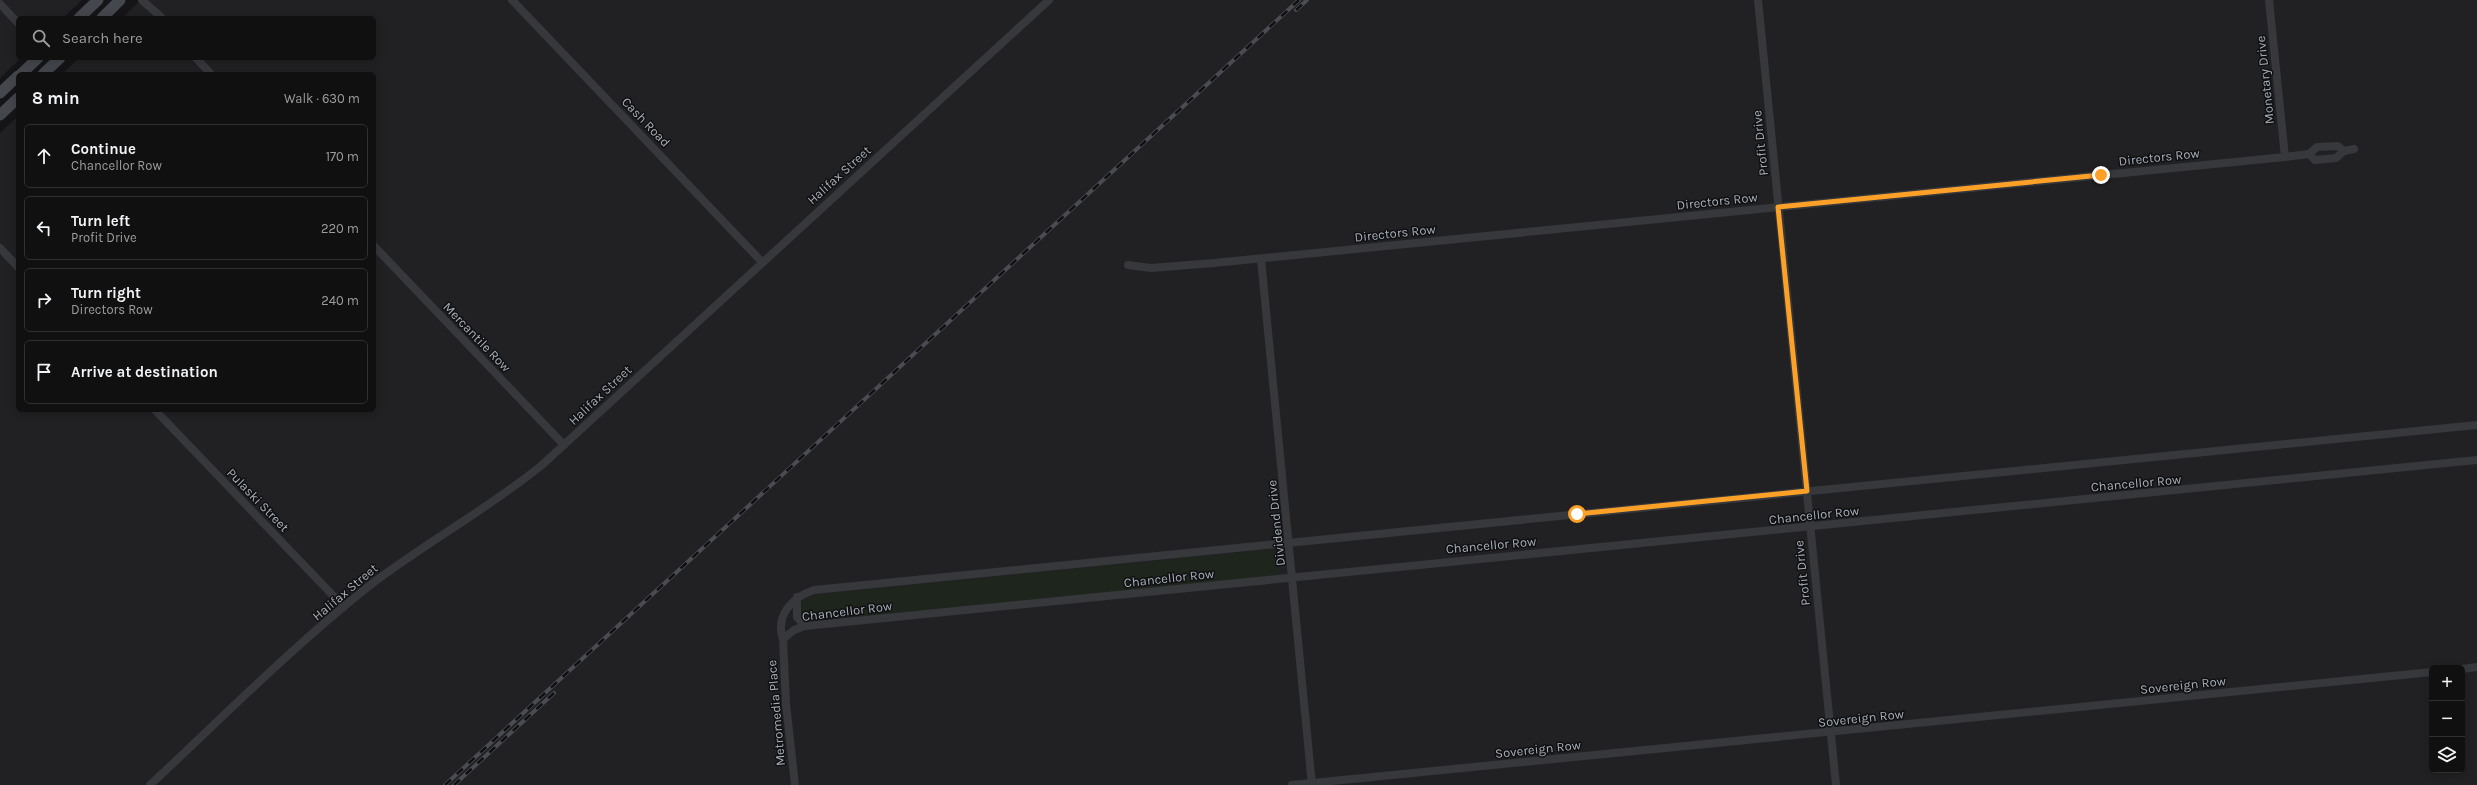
<!DOCTYPE html>
<html lang="en">
<head>
<meta charset="utf-8">
<style>
	body { margin:0; font-family:Karla,sans-serif; background:#19191a; color:#f1f3f6 }
	.controls { position:absolute; right:12px; bottom:12px; display:grid; overflow:hidden; border-radius:6px; box-shadow:0 2px 10px #0003 }
	.controls button { width:36px; height:36px; display:grid; place-items:center; padding:0; border:0; border-bottom:1px solid #303031; background:#101011; color:#f1f3f6; font:20px sans-serif }
	.stop { position:absolute; width:12px; height:12px; margin:-9px; border:3px solid #fca028; border-radius:50%; background:#fff }
	.stop.end { background:#fca028; border-color:#fff; box-shadow:0 1px 4px #0008 }
	.list { margin:0; padding:0; list-style:none }
	h2 { display:flex; justify-content:space-between; align-items:center; height:52px; margin:0; padding:0 16px; font-size:17px }
	h2 small { font-size:13px; font-weight:400; color:#9c9d9f }
	.list li { display:grid; grid-template-columns:26px 1fr auto; gap:12px; align-items:center; box-sizing:border-box; height:64px; margin:0 8px 8px; padding:0 8px; border:1px solid #303031; border-radius:6px }
	.list b { display:block; font-size:15px; white-space:nowrap }
	.list p { margin:0; font-size:13px; white-space:nowrap; color:#9c9d9f }
	.list em { font-size:13px; font-style:normal; color:#9c9d9f }
	.icon { flex:none; width:22px; height:22px; fill:none; stroke:currentColor; stroke-width:2; stroke-linecap:round; stroke-linejoin:round }
	.map { position:relative; flex:none; width:2477px; height:785px; overflow:hidden }
	.search { position:absolute; background:#101011; box-shadow:0 2px 10px #0003; left:16px; top:16px; width:360px; height:44px; display:flex; align-items:center; gap:10px; box-sizing:border-box; padding:0 14px; border-radius:6px; color:#9c9d9f; font-size:15px }
	.panel { position:absolute; background:#101011; box-shadow:0 2px 10px #0003; left:16px; top:72px; width:360px; height:340px; border-radius:6px }
	.map>svg:first-child { display:block }
	.built { fill:#212124; fill-rule:evenodd }
	.green { fill:#1d251d }
	.lines { fill:none; stroke-linecap:round; stroke-linejoin:round }
	.minor { stroke:#36383c; stroke-width:8 }
	.secondary { stroke:#44474d; stroke-width:11 }
	.rail-casing { stroke:#494c52; stroke-width:4 }
	.rail { stroke:#101012; stroke-width:2.5; stroke-dasharray:8; stroke-linecap:butt }
	.route { stroke:#fca028; stroke-width:5 }
	.labels { text-anchor:middle; dominant-baseline:central; stroke-width:3; stroke-linejoin:round; paint-order:stroke }
	.street-label { font-size:13px; fill:#a6aeb8; stroke:#101012 }
</style>
</head>
<body>
<div class="map">
<svg width="2477" height="785" viewBox="0 0 2477 785">
	<rect width="100%" height="100%" fill="#151517"/>
	<g class="built">
		<polygon points="0,0 82,0 63,18 18,18 18,58 21,58 0,78"/>
		<path d="M141,0H2477V785H0V133L18,116V410H374V74H62L79,58H374V18H122ZM2432,668H2462V770H2432Z"/>
	</g>
	<polygon class="green" points="1269,550 1279,555 1282,563 1278,573 1271,576 815,621 806,618 801,609 803,601 813,595"/>
	<g class="lines">
		<g class="minor">
			<polyline points="142,0 162,18"/>
			<polyline points="512,0 762,262"/>
			<polyline points="1758,0 1836,785"/>
			<polyline points="2269,0 2285,157"/>
			<polyline points="0,4 18,23"/>
			<polyline points="196,58 211,74"/>
			<polyline points="2309,154 2315,160 2336,158 2344,151 2354,149"/>
			<polyline points="374,246 564,445"/>
			<polyline points="0,248 18,267"/>
			<polyline points="1261,259 1312,785"/>
			<polyline points="1128,265 1151,268 1214,263 2285,157 2309,154 2317,147 2338,146 2344,151"/>
			<polyline points="155,410 344,607"/>
			<polyline points="797,597 797,617 805,626"/>
			<polyline points="783,639 794,630 805,626 2477,460"/>
			<polyline points="2462,669 2477,667"/>
			<path d="M150,785C222,718 292,647 369,586C425,543 488,509 542,465L1049,0"/>
			<path d="M795,785L786,704L783,639C775,616 792,597 814,590L2477,425"/>
			<polyline points="1292,785 2432,672"/>
		</g>
		<g class="secondary">
			<polyline points="79,18 98,0"/>
			<polyline points="102,18 120,0"/>
			<polyline points="21,74 38,58"/>
			<polyline points="43,74 60,58"/>
			<polyline points="0,93 18,76"/>
			<polyline points="0,115 18,98"/>
		</g>
		<g class="rail-casing">
			<g id="rail">
				<polyline points="1296,10 1307,0"/>
				<polyline points="445,785 1299,0"/>
				<polyline points="454,785 554,693"/>
			</g>
		</g>
		<use href="#rail" class="rail"/>
	</g>
	<g class="lines">
		<polyline class="route" points="1577,514 1807,491 1778,207 2101,175"/>
	</g>
	<g class="labels">
		<g class="street-label">
			<text transform="translate(2265 80) rotate(-96)">Monetary Drive</text>
			<text transform="translate(646 122) rotate(46)">Cash Road</text>
			<text transform="translate(1760 143) rotate(-96)">Profit Drive</text>
			<text transform="translate(2159 157) rotate(-6)">Directors Row</text>
			<text transform="translate(839 175) rotate(-42)">Halifax Street</text>
			<text transform="translate(1717 201) rotate(-6)">Directors Row</text>
			<text transform="translate(1395 233) rotate(-6)">Directors Row</text>
			<text transform="translate(477 337) rotate(46)">Mercantile Row</text>
			<text transform="translate(600 395) rotate(-43)">Halifax Street</text>
			<text transform="translate(2136 483) rotate(-5)">Chancellor Row</text>
			<text transform="translate(258 500) rotate(46)">Pulaski Street</text>
			<text transform="translate(1814 515) rotate(-6)">Chancellor Row</text>
			<text transform="translate(1276 523) rotate(-96)">Dividend Drive</text>
			<text transform="translate(1491 545) rotate(-5)">Chancellor Row</text>
			<text transform="translate(1802 573) rotate(-96)">Profit Drive</text>
			<text transform="translate(1169 578) rotate(-6)">Chancellor Row</text>
			<text transform="translate(345 592) rotate(-40)">Halifax Street</text>
			<text transform="translate(847 611) rotate(-7)">Chancellor Row</text>
			<text transform="translate(2183 685) rotate(-6)">Sovereign Row</text>
			<text transform="translate(776 713) rotate(-95)">Metromedia Place</text>
			<text transform="translate(1861 718) rotate(-6)">Sovereign Row</text>
			<text transform="translate(1538 749) rotate(-6)">Sovereign Row</text>
		</g>
	</g>
</svg>
<div class="controls">
<button>+</button>
<button>−</button>
<button><svg class="icon" aria-label="layers" viewBox="0 0 24 24"><path d="M12 4l9 5-9 5-9-5zM3 14l9 5 9-5"/></svg></button>
</div>
<div class="stop" style="left:1577px;top:514px"></div>
<div class="stop end" style="left:2101px;top:175px"></div>
<div class="search"><svg class="icon" aria-label="search" viewBox="0 0 24 24"><circle cx="10" cy="10" r="6"/><path d="M15 15l6 6"/></svg>Search here</div>
<section class="panel">
<h2>8 min<small>Walk · 630 m</small></h2>
<ul class="list">
<li><svg class="icon" aria-label="ahead" viewBox="0 0 24 24"><path d="M12 20V5M6 11l6-6 6 6"/></svg><div><b>Continue</b><p>Chancellor Row</p></div><em>170 m</em></li>
<li><svg class="icon" aria-label="left" viewBox="0 0 24 24"><path d="M17 20v-9H6M10 6l-5 5 5 5"/></svg><div><b>Turn left</b><p>Profit Drive</p></div><em>220 m</em></li>
<li><svg class="icon" aria-label="right" viewBox="0 0 24 24"><path d="M7 20v-9h11M14 6l5 5-5 5"/></svg><div><b>Turn right</b><p>Directors Row</p></div><em>240 m</em></li>
<li><svg class="icon" aria-label="arrive" viewBox="0 0 24 24"><path d="M6 21V4h12l-3 4 3 4H6"/></svg><div><b>Arrive at destination</b></div></li>
</ul>
</section>
</div>
</body>
</html>
